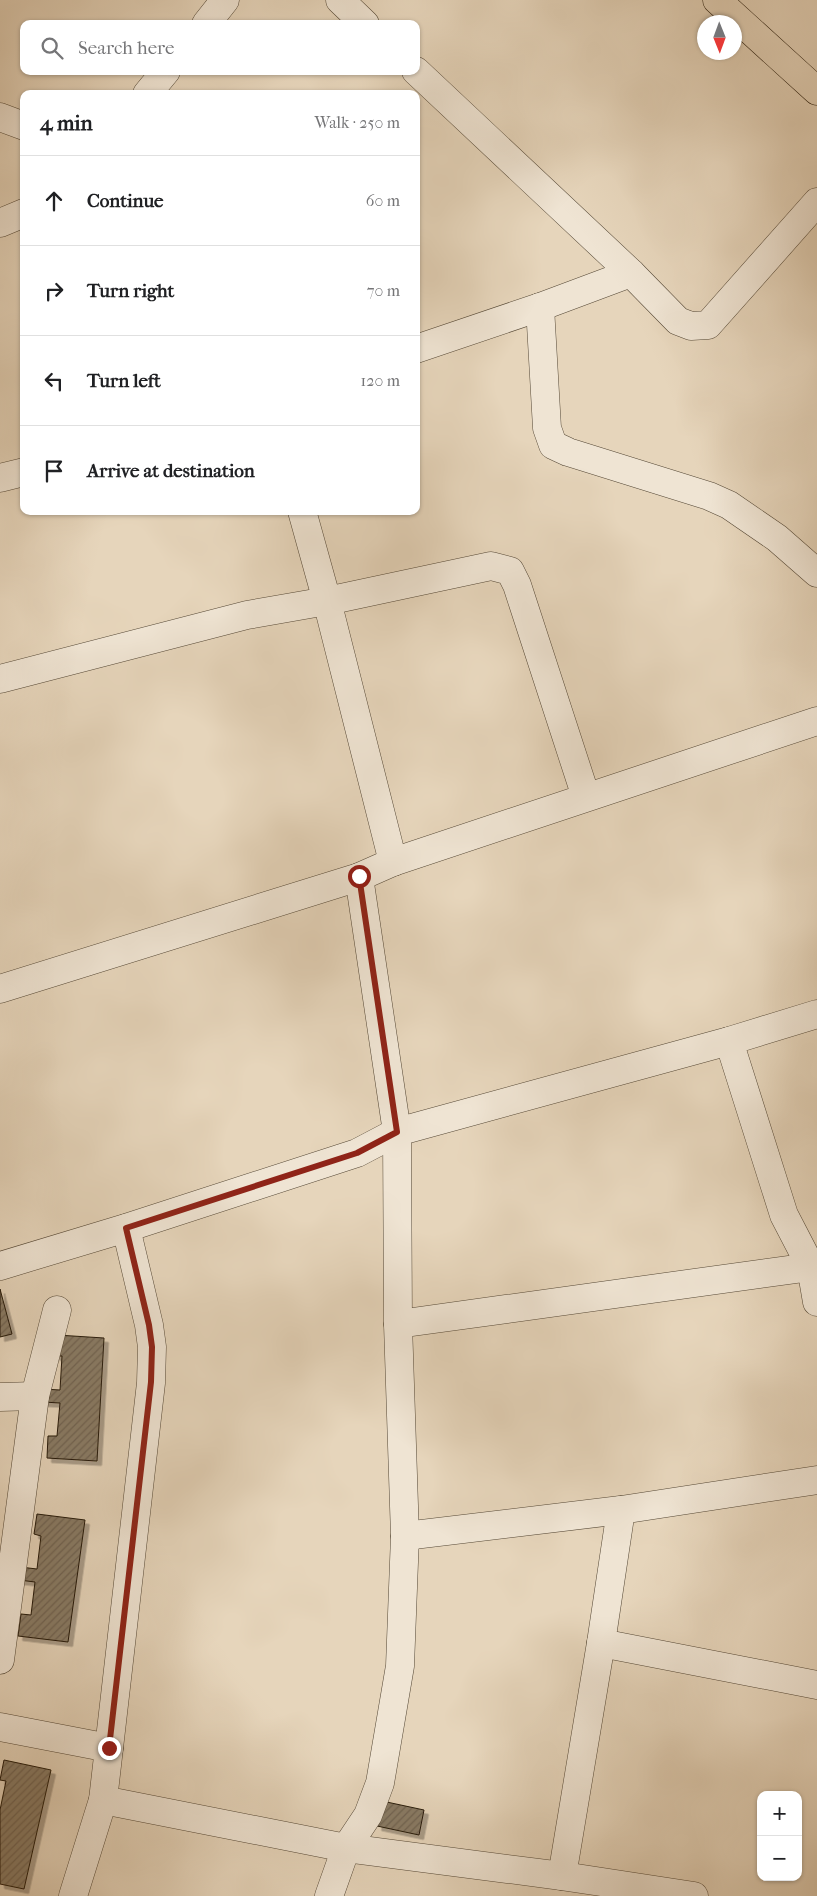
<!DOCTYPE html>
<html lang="en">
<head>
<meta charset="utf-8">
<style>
	body { margin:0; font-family:"IM FELL French Canon",serif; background:#f6f6f6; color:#202124 }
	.controls { position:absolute; right:15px; bottom:15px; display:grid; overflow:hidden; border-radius:10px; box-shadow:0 1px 4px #0004 }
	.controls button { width:45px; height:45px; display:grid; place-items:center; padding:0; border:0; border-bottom:1px solid #e0e0e0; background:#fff; color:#202124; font:25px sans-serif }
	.compass { position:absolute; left:697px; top:15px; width:45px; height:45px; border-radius:50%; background:#fff; box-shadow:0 1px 4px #0004; rotate:179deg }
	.stop { position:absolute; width:15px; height:15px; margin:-11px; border:4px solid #8f2418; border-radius:50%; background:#fff }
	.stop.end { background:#8f2418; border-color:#fff; box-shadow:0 1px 5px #0008 }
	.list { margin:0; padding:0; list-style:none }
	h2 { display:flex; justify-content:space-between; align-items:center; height:65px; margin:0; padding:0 20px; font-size:21px }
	h2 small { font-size:16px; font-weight:400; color:#757577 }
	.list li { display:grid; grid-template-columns:32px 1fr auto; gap:15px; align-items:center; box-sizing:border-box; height:90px; padding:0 20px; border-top:1px solid #e0e0e0 }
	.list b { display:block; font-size:19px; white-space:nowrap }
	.list em { font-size:16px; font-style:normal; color:#757577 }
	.icon { flex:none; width:28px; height:28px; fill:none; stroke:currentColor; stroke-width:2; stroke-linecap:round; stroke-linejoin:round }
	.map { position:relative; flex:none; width:817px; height:1896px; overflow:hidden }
	.search { position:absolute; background:#fff; box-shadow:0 1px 4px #0004; left:20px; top:20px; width:400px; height:55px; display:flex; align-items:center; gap:12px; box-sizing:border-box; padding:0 18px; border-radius:10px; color:#757577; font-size:19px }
	.panel { position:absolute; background:#fff; box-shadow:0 1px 4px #0004; left:20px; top:90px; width:400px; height:425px; border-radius:10px }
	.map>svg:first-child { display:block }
	.building { fill:url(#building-hatch); stroke:#251909; filter:url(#shadow) }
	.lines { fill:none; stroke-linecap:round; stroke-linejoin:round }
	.minor-casing { stroke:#554836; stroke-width:29 }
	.major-casing { stroke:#251909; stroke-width:29 }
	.minor { stroke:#efe4d3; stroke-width:28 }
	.major { stroke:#e6d5bb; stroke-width:28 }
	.route { stroke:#8f2418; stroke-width:6 }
</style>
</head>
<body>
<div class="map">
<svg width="817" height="1896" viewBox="0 0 817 1896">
	<defs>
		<pattern id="building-hatch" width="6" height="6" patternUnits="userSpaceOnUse" patternTransform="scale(1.25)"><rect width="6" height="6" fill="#897b66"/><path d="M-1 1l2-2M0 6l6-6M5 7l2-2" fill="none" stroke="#706452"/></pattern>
		<filter id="shadow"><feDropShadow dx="4.5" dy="4.5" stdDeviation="0" flood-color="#0004"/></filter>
	</defs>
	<rect width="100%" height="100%" fill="#e6d5bb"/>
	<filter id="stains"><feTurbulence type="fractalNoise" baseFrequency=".004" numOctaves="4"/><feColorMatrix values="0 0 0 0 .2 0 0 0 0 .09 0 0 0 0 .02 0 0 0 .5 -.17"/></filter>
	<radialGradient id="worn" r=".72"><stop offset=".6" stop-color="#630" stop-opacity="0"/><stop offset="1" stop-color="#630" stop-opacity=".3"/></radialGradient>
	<g class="building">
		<polygon points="0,1289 12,1334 0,1337"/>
		<polygon points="57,1335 104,1338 97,1461 47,1458 48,1436 57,1436 60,1403 43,1402 43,1389 60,1390 62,1356 55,1356"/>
		<polygon points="37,1514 85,1520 68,1642 18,1636 21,1614 31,1615 35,1582 19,1580 20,1567 37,1569 41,1536 34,1534"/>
		<polygon points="4,1760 51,1770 24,1889 0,1884 0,1810 6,1781 0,1780"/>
		<polygon points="382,1801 424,1810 419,1835 377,1826"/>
	</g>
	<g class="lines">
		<g class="minor-casing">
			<g id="minor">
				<polyline points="340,0 365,24"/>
				<polyline points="206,24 225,0"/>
				<polyline points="416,71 631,273 678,321 691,326 708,325 817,202"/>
				<polyline points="147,94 166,71"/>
				<polyline points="0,117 24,126"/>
				<polyline points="0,223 24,213"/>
				<polyline points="540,307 547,428 553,445 568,452 709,496 729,505 777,538 817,573"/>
				<polyline points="416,349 540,307 631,273"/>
				<polyline points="0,478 24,472"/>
				<polyline points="302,511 327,601 393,862"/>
				<polyline points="0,679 247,615 327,601 491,566 510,571 517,585 586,797"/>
				<polyline points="0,989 359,877 393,862 817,721"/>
				<polyline points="729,1041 784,1215 811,1267 817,1302"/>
				<polyline points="126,1228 149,1325 152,1347 151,1383 103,1800 346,1848 562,1876 694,1896"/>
				<polyline points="0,1266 126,1228 357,1153 397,1132 729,1041 817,1014"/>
				<polyline points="398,1324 817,1266"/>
				<polyline points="0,1397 35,1396"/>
				<polyline points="405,1536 621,1510 817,1480"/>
				<polyline points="601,1643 621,1510"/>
				<polyline points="0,1660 35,1396 57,1310"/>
				<polyline points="0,1727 109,1748"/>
				<polyline points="562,1876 601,1643 817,1685"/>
				<polyline points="73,1896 103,1800"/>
				<polyline points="329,1896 346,1848 368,1815 380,1783 400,1666 405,1536 398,1324 397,1132 359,877"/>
			</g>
		</g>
		<g class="major-casing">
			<polyline id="major" points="717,0 817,91"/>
		</g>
		<use href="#minor" class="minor"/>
		<use href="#major" class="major"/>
	</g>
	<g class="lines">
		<polyline class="route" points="109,1748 151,1382 152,1347 149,1325 126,1228 357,1153 397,1132 359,876"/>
	</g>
	<rect width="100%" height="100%" filter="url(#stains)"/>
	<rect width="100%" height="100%" fill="url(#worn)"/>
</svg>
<div class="controls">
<button>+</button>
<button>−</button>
</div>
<svg class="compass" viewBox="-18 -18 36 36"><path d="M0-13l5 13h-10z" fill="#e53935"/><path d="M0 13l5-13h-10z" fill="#757577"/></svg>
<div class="stop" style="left:359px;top:876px"></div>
<div class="stop end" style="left:109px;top:1748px"></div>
<div class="search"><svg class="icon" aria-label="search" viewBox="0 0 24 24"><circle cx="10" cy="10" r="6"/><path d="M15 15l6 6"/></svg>Search here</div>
<section class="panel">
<h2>4 min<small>Walk · 250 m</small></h2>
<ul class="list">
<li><svg class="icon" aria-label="ahead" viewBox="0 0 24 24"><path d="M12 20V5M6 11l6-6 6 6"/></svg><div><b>Continue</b></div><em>60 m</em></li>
<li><svg class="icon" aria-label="right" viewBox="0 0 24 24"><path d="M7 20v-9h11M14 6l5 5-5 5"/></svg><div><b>Turn right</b></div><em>70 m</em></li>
<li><svg class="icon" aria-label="left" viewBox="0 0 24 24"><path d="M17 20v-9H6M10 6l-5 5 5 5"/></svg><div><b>Turn left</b></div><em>120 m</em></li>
<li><svg class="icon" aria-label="arrive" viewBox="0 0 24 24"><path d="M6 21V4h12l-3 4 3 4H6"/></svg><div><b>Arrive at destination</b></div></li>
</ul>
</section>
</div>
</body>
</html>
